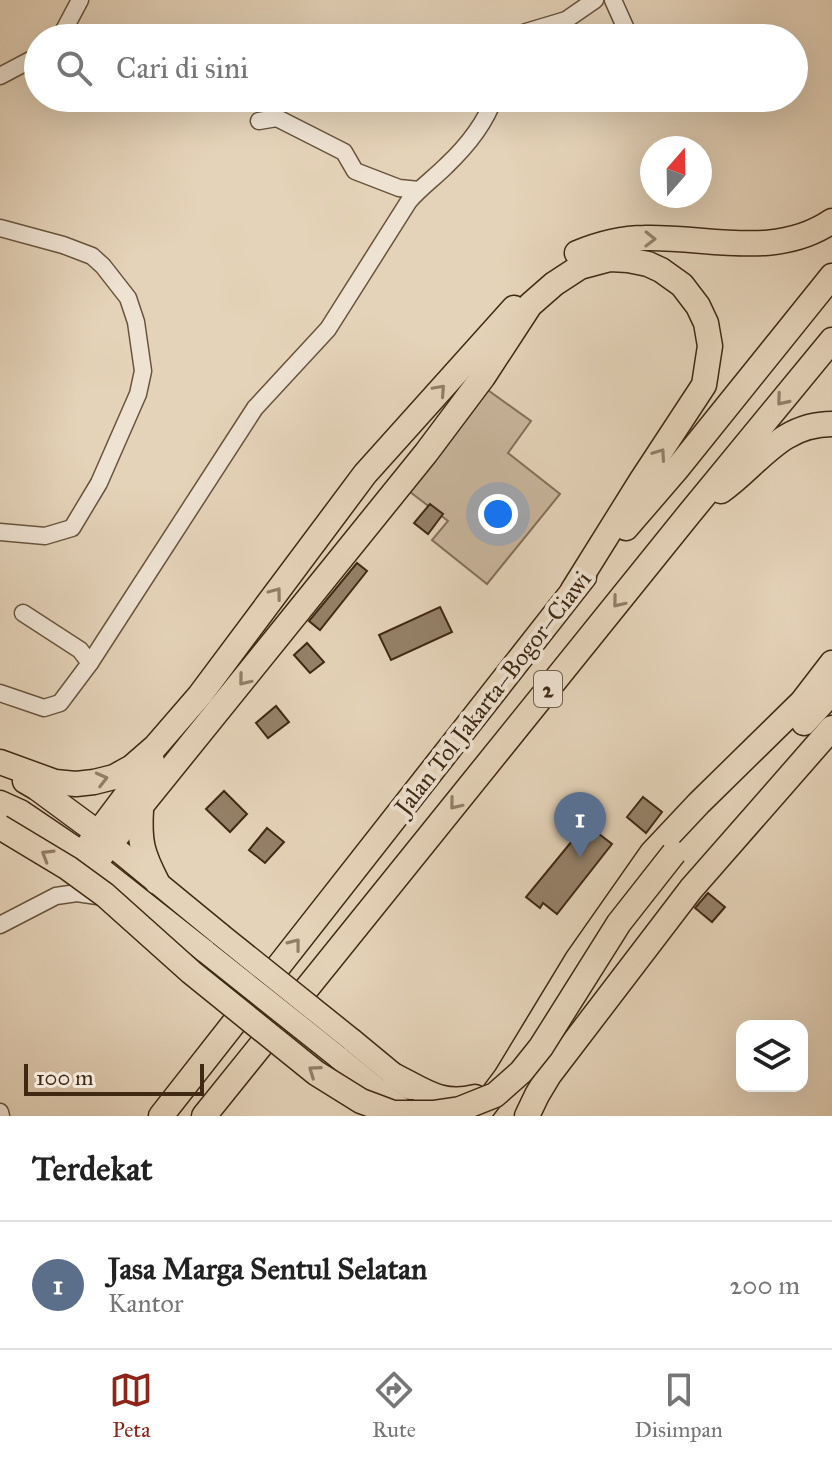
<!DOCTYPE html>
<html lang="id">
<head>
<meta charset="utf-8">
<style>
	body { margin:0; font-family:"IM FELL Great Primer",serif; background:#f2f2f2; color:#222 }
	.controls { position:absolute; right:24px; bottom:24px; display:grid; overflow:hidden; border-radius:16px; box-shadow:0 8px 32px #0002 }
	.controls button { width:72px; height:72px; display:grid; place-items:center; padding:0; border:0; border-bottom:2px solid #e0e0e0; background:#fff; color:#222; font:40px sans-serif }
	.compass { position:absolute; left:640px; top:136px; width:72px; height:72px; border-radius:50%; background:#fff; box-shadow:0 8px 32px #0002; rotate:20deg }
	.scale { position:absolute; left:24px; bottom:20px; width:180px; box-sizing:border-box; padding-left:8px; border:4px solid #3f2913; border-top:0; font-size:22px; line-height:28px; white-space:nowrap; color:#3f2913; -webkit-text-stroke:6px #eee2d2; paint-order:stroke }
	.you { position:absolute; left:498px; top:514px; width:28px; height:28px; margin:-20px; border:6px solid #fff; border-radius:50%; background:#1a73e8; box-shadow:0 0 0 12px #1a73e833 }
	.badge { display:grid; place-items:center; width:52px; height:52px; border-radius:50%; background:#8f2418; color:#fff; font-size:26px; font-weight:700 }
	.pin { position:absolute; translate:-50% -66px; filter:drop-shadow(0 2px 4px #0008) }
	.pin::after { content:''; position:absolute; top:42px; width:28px; height:24px; background:inherit; clip-path:polygon(0 0,100% 0,50% 100%) }
	.list { margin:0; padding:0; list-style:none }
	h2 { display:flex; justify-content:space-between; align-items:center; height:104px; margin:0; padding:0 32px; font-size:34px }
	h2 small { font-size:26px; font-weight:400; color:#767676 }
	.list li { display:grid; grid-template-columns:52px 1fr auto; gap:24px; align-items:center; box-sizing:border-box; height:128px; padding:0 32px; border-top:2px solid #e0e0e0 }
	.list b { display:block; font-size:30px; white-space:nowrap }
	.list p { margin:0; font-size:26px; white-space:nowrap; color:#767676 }
	.list em { font-size:26px; font-style:normal; color:#767676 }
	.icon { flex:none; width:44px; height:44px; fill:none; stroke:currentColor; stroke-width:2; stroke-linecap:round; stroke-linejoin:round }
	.map { position:relative; flex:none; width:832px; height:1116px; overflow:hidden }
	.search { position:absolute; background:#fff; box-shadow:0 8px 32px #0002; left:24px; right:24px; top:24px; height:88px; display:flex; align-items:center; gap:20px; box-sizing:border-box; padding:0 28px; border-radius:44px; color:#767676; font-size:30px }
	.sheet { height:232px; background:#fff }
	nav { display:flex; justify-content:space-around; align-items:center; box-sizing:border-box; height:112px; border-top:2px solid #e0e0e0; background:#fff; font-size:22px; color:#767676 }
	nav a { display:grid; justify-items:center; gap:4px }
	nav .on { color:#8f2418 }
	.map>svg:first-child { display:block }
	.green { fill:#c9b69d; stroke:#847058; stroke-width:2 }
	.building { fill:#958169; stroke:#3f2913; stroke-width:2 }
	.lines { fill:none; stroke-linecap:round; stroke-linejoin:round }
	.minor-casing { stroke:#68543c; stroke-width:19 }
	.major-casing { stroke:#3f2913; stroke-width:25 }
	.highway-casing { stroke:#3f2913; stroke-width:27 }
	.minor { stroke:#eee2d2; stroke-width:16 }
	.major { stroke:#e5d3b9; stroke-width:22 }
	.highway { stroke:#e5d3b9; stroke-width:24 }
	.major-bridge-casing { stroke:#3f2913; stroke-width:25; stroke-linecap:butt }
	.highway-bridge-casing { stroke:#3f2913; stroke-width:27; stroke-linecap:butt }
	.major-bridge { stroke:#e5d3b9; stroke-width:22 }
	.highway-bridge { stroke:#e5d3b9; stroke-width:24 }
	.oneway { stroke:#927e66 }
	.labels { text-anchor:middle; dominant-baseline:central; stroke-width:8; stroke-linejoin:round; paint-order:stroke }
	.shield { fill:#eee2d2; stroke:#74604c; stroke-width:2 }
	.shield-label { font-size:22px; font-weight:bold; fill:#3f2913 }
	.street-label { font-size:24px; fill:#3f2913; stroke:#eee2d2 }
</style>
</head>
<body>
<div class="map">
<svg width="832" height="1116" viewBox="0 0 832 1116">
	<rect width="100%" height="100%" fill="#e5d3b9"/>
	<filter id="stains"><feTurbulence type="fractalNoise" baseFrequency=".0025" numOctaves="4"/><feColorMatrix values="0 0 0 0 .2 0 0 0 0 .09 0 0 0 0 .02 0 0 0 .5 -.17"/></filter>
	<radialGradient id="worn" r=".72"><stop offset=".6" stop-color="#630" stop-opacity="0"/><stop offset="1" stop-color="#630" stop-opacity=".3"/></radialGradient>
	<polygon class="green" points="478,383 531,421 508,453 560,494 487,584 432,540 448,521 401,485"/>
	<g class="building">
		<polygon points="430,504 443,514 428,534 414,523"/>
		<polygon points="357,563 367,571 320,630 309,621"/>
		<polygon points="440,607 452,632 391,660 379,635"/>
		<polygon points="307,643 324,662 310,673 294,655"/>
		<polygon points="276,706 289,722 268,738 256,723"/>
		<polygon points="224,791 247,814 230,832 206,809"/>
		<polygon points="643,797 662,812 646,833 627,817"/>
		<polygon points="586,824 612,844 557,914 543,903 540,908 526,897"/>
		<polygon points="267,828 284,842 265,863 249,850"/>
		<polygon points="708,893 725,907 712,922 695,908"/>
	</g>
	<g class="lines">
		<g class="minor-casing">
			<g id="minor">
				<polyline points="613,0 626,29"/>
				<polyline points="58,38 63,32 80,0"/>
				<polyline points="518,38 526,32 566,20 595,0"/>
				<polyline points="0,76 38,56"/>
				<polyline points="259,121 277,118 344,152 355,171 399,188 419,190"/>
				<polyline points="0,228 63,245 92,256 103,266 128,298 136,322 143,371 138,394 99,483 72,528 45,536 0,532"/>
				<polyline points="23,613 80,650 90,663"/>
				<path d="M0,693L44,708L60,703L90,663L255,408L328,329L409,201C420,188 434,178 446,166C466,147 485,124 494,98"/>
				<polyline points="0,925 56,896 77,893 104,897"/>
				<polyline points="0,1112 1,1116"/>
			</g>
		</g>
		<g class="major-casing">
			<g id="major">
				<polyline points="98,834 221,935"/>
				<polyline points="82,854 206,952"/>
				<polyline points="352,1040 410,1088"/>
				<polyline points="338,1057 410,1116"/>
			</g>
		</g>
		<g class="highway-casing">
			<g id="highway">
				<path d="M577,253C599,244 620,238 644,238C707,236 775,260 832,221"/>
				<path d="M721,491C759,464 780,424 832,424"/>
				<polyline points="626,528 676,470 832,276"/>
				<polyline points="804,723 832,692"/>
				<polyline points="0,762 55,782 76,784 94,782 114,777 132,767 155,747 200,695 365,474 514,308"/>
				<polyline points="25,781 37,788 98,833"/>
				<polyline points="0,803 20,812 82,854 152,761"/>
				<path d="M141,809C139,842 142,853 157,882"/>
				<polyline points="95,863 426,453 483,377 530,305 554,284 580,267 610,259 628,260 648,264 661,270 682,285 698,306 706,323 710,346 704,385 641,481 573,590"/>
				<path d="M395,1076C423,1090 442,1106 475,1097"/>
				<polyline points="161,1116 584,577"/>
				<polyline points="204,1116 689,514 832,340"/>
				<polyline points="477,1116 506,1077 577,960 652,853 699,803 802,702 832,663"/>
				<polyline points="527,1116 537,1095 549,1075 691,889 832,728"/>
			</g>
		</g>
		<use href="#minor" class="minor"/>
		<use href="#major" class="major"/>
		<use href="#highway" class="highway"/>
		<g class="major-bridge-casing">
			<g id="major-bridge">
				<polyline points="221,935 352,1040"/>
				<polyline points="206,952 338,1057"/>
			</g>
		</g>
		<g class="highway-bridge-casing">
			<polyline id="highway-bridge" points="0,827 68,868 105,895 191,972 316,1073 361,1101 393,1113 433,1113 460,1109 495,1095 521,1072 541,1047 619,923 674,853"/>
		</g>
		<use href="#major-bridge" class="major-bridge"/>
		<use href="#highway-bridge" class="highway-bridge"/>
	</g>
	<defs><path id="oneway-chevron" d="M-2-3.5L2.5 0L-2 3.5" fill="none" stroke-width="1.6" stroke-linecap="round" stroke-linejoin="round" transform="scale(2)"/></defs>
	<g class="oneway">
		<use href="#oneway-chevron" transform="translate(650 239) rotate(1)"/>
		<use href="#oneway-chevron" transform="translate(440 390) rotate(-48)"/>
		<use href="#oneway-chevron" transform="translate(782 400) rotate(130)"/>
		<use href="#oneway-chevron" transform="translate(660 454) rotate(-55)"/>
		<use href="#oneway-chevron" transform="translate(276 593) rotate(-53)"/>
		<use href="#oneway-chevron" transform="translate(618 602) rotate(129)"/>
		<use href="#oneway-chevron" transform="translate(244 680) rotate(129)"/>
		<use href="#oneway-chevron" transform="translate(102 779) rotate(-14)"/>
		<use href="#oneway-chevron" transform="translate(455 804) rotate(129)"/>
		<use href="#oneway-chevron" transform="translate(47 855) rotate(-149)"/>
		<use href="#oneway-chevron" transform="translate(295 944) rotate(-52)"/>
		<use href="#oneway-chevron" transform="translate(314 1071) rotate(-145)"/>
	</g>
	<g class="labels">
		<rect class="shield" x="534" y="671" width="28" height="36" rx="6"/>
		<g class="shield-label">
			<text x="548" y="689">2</text>
		</g>
		<g class="street-label">
			<text transform="translate(493 693) rotate(-52)">Jalan Tol Jakarta–Bogor–Ciawi</text>
		</g>
	</g>
	<rect width="100%" height="100%" filter="url(#stains)"/>
	<rect width="100%" height="100%" fill="url(#worn)"/>
</svg>
<div class="controls">
<button><svg class="icon" aria-label="layers" viewBox="0 0 24 24"><path d="M12 4l9 5-9 5-9-5zM3 14l9 5 9-5"/></svg></button>
</div>
<svg class="compass" viewBox="-18 -18 36 36"><path d="M0-13l5 13h-10z" fill="#e53935"/><path d="M0 13l5-13h-10z" fill="#767676"/></svg>
<div class="scale">100 m</div>
<div class="you"></div>
<div class="pin badge" style="left:580px;top:858px;background:#5c6f8a">1</div>
<div class="search"><svg class="icon" aria-label="search" viewBox="0 0 24 24"><circle cx="10" cy="10" r="6"/><path d="M15 15l6 6"/></svg>Cari di sini</div>
</div>
<section class="sheet">
<h2>Terdekat<small></small></h2>
<ul class="list">
<li><span class="badge" style="background:#5c6f8a">1</span><div><b>Jasa Marga Sentul Selatan</b><p>Kantor</p></div><em>200 m</em></li>
</ul>
</section>
<nav>
<a class="on"><svg class="icon" aria-label="map" viewBox="0 0 24 24"><path d="M3 6l6-2 6 2 6-2v14l-6 2-6-2-6 2zM9 4v14M15 6v14"/></svg>Peta</a>
<a><svg class="icon" aria-label="directions" viewBox="0 0 24 24"><path d="M12 3l9 9-9 9-9-9zM9 14v-3h6M13 9l2 2-2 2"/></svg>Rute</a>
<a><svg class="icon" aria-label="saved" viewBox="0 0 24 24"><path d="M7 4h10v16l-5-4-5 4z"/></svg>Disimpan</a>
</nav>
</body>
</html>
